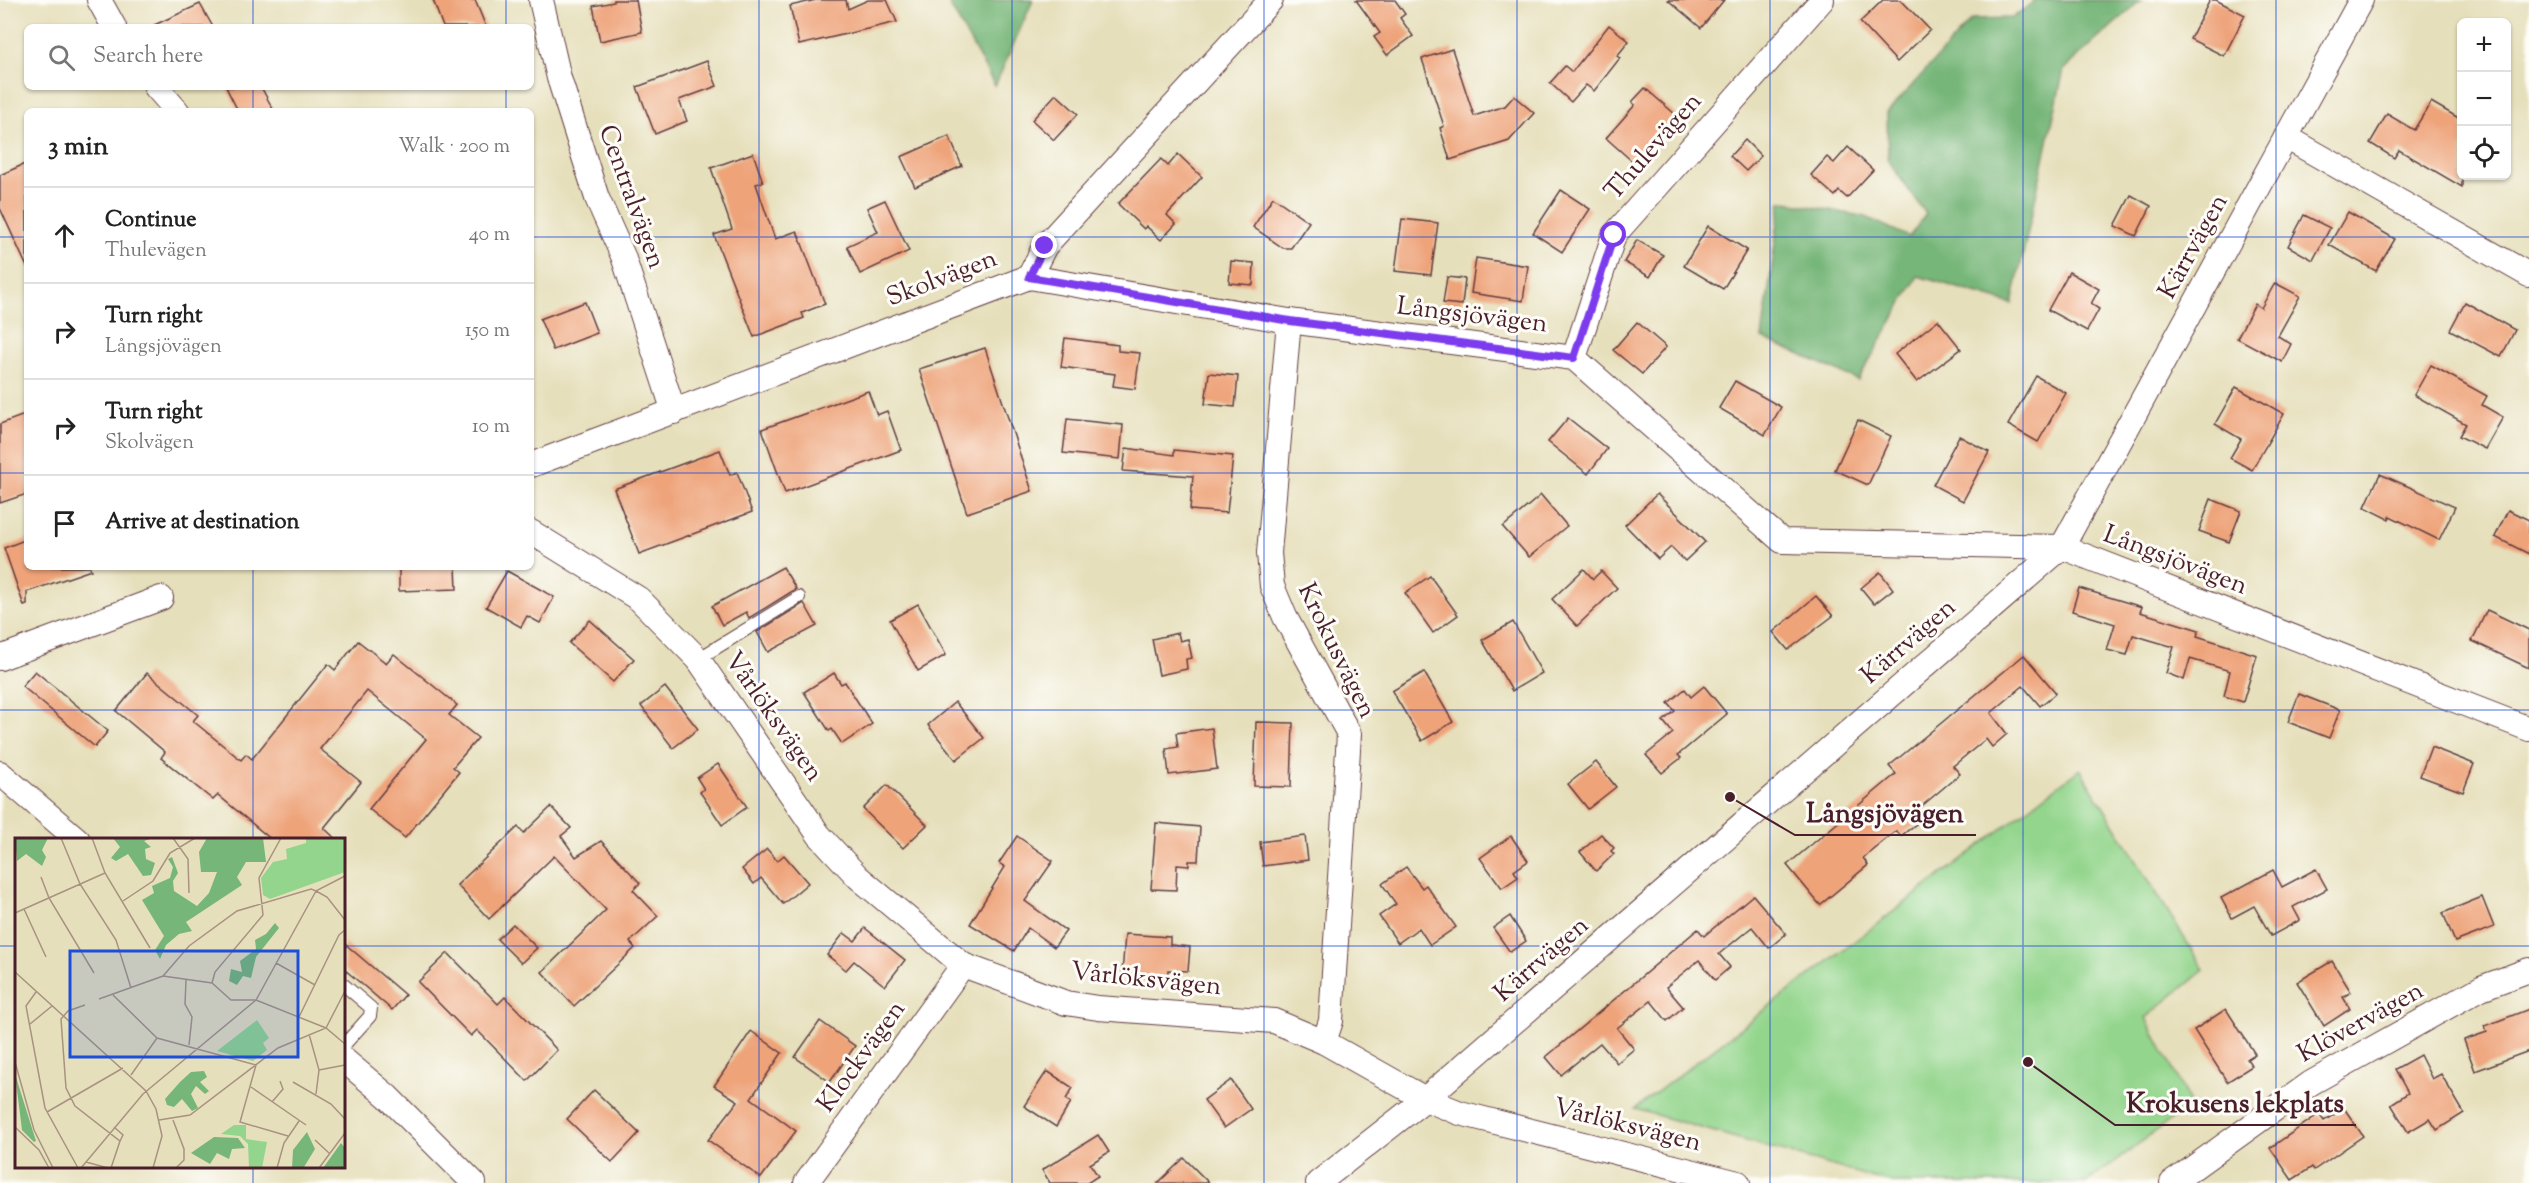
<!DOCTYPE html>
<html lang="en">
<head>
<meta charset="utf-8">
<style>
	body { margin:0; font-family:"Sorts Mill Goudy",serif; background:#f2f2f2; color:#222 }
	.controls { position:absolute; right:18px; top:18px; display:grid; overflow:hidden; border-radius:9px; box-shadow:0 2px 4px #0004 }
	.controls button { width:54px; height:54px; display:grid; place-items:center; padding:0; border:0; border-bottom:2px solid #e0e0e0; background:#fff; color:#222; font:30px sans-serif }
	.stop { position:absolute; width:18px; height:18px; margin:-14px; border:4px solid #7c3aed; border-radius:50%; background:#fff }
	.stop.end { background:#7c3aed; border-color:#fff; box-shadow:0 2px 6px #0008 }
	.list { margin:0; padding:0; list-style:none }
	h2 { display:flex; justify-content:space-between; align-items:center; height:78px; margin:0; padding:0 24px; font-size:26px }
	h2 small { font-size:20px; font-weight:400; color:#767676 }
	.list li { display:grid; grid-template-columns:39px 1fr auto; gap:18px; align-items:center; box-sizing:border-box; height:96px; padding:0 24px; border-top:2px solid #e0e0e0 }
	.list b { display:block; font-size:22px; white-space:nowrap }
	.list p { margin:0; font-size:20px; white-space:nowrap; color:#767676 }
	.list em { font-size:20px; font-style:normal; color:#767676 }
	.icon { flex:none; width:33px; height:33px; fill:none; stroke:currentColor; stroke-width:2; stroke-linecap:round; stroke-linejoin:round }
	.map { position:relative; flex:none; width:2529px; height:1183px; overflow:hidden }
	.search { position:absolute; background:#fff; box-shadow:0 2px 4px #0004; left:24px; top:24px; width:510px; height:66px; display:flex; align-items:center; gap:15px; box-sizing:border-box; padding:0 21px; border-radius:9px; color:#767676; font-size:22px }
	.panel { position:absolute; background:#fff; box-shadow:0 2px 4px #0004; left:24px; top:108px; width:510px; height:462px; border-radius:9px }
	.map>svg:first-child { display:block }
	.green { fill:#93d58c; stroke:#6e7a5c; stroke-width:1.5 }
	.forest { fill:#76b678; stroke:#606a52; stroke-width:1.5 }
	.building { fill:#eea379 }
	.lines { fill:none; stroke-linecap:round; stroke-linejoin:round }
	.service-casing { stroke:#613c41; stroke-width:14 }
	.minor-casing { stroke:#613c41; stroke-width:26 }
	.service { stroke:#fff; stroke-width:12 }
	.minor { stroke:#fff; stroke-width:24 }
	.route { stroke:#7c3aed; stroke-width:8 }
	.grid { fill:none; stroke:#1d4ed8; stroke-width:1.5; stroke-opacity:0.55 }
	.labels { text-anchor:middle; dominant-baseline:central; stroke-width:6; stroke-linejoin:round; paint-order:stroke }
	.street-label { font-size:26px; fill:#4a1f2b; stroke:#fdfcf7 }
	.inset-road { fill:none; stroke:#a89281; stroke-width:1.5 }
	.view { fill:#1d4ed8; fill-opacity:0.15; stroke:#1d4ed8; stroke-width:3 }
	.inset-edge { fill:none; stroke:#4a1f2b; stroke-width:3 }
	.leader { fill:none; stroke:#4a1f2b; stroke-width:2 }
	.callout-dot { fill:#4a1f2b; stroke:#fdfcf7; stroke-width:2 }
	.callout-label { font-size:27px; text-anchor:middle; font-weight:bold; fill:#4a1f2b; stroke:#fdfcf7; stroke-width:6; stroke-linejoin:round; paint-order:stroke }
</style>
</head>
<body>
<div class="map">
<svg width="2529" height="1183" viewBox="0 0 2529 1183">
	<rect width="100%" height="100%" fill="#fdfcf7"/>
	<filter id="ink" filterUnits="userSpaceOnUse"><feTurbulence type="fractalNoise" baseFrequency=".0167" numOctaves="2"/><feDisplacementMap in="SourceGraphic" scale="12" xChannelSelector="R" yChannelSelector="G"/><feConvolveMatrix kernelMatrix="1 2 1 2 8 2 1 2 1" color-interpolation-filters="sRGB"/></filter>
	<filter id="wash" filterUnits="userSpaceOnUse"><feTurbulence type="fractalNoise" baseFrequency=".008" numOctaves="4" result="noise"/><feDisplacementMap in="SourceGraphic" scale="24" xChannelSelector="R" yChannelSelector="G"/><feGaussianBlur stdDeviation="1.35" result="paint"/><feColorMatrix in="noise" values="0 0 0 0 0 0 0 0 0 0 0 0 0 0 0 0 0 1.4 0 .05"/><feComposite in="paint" operator="in"/></filter>
	<g filter="url(#wash)">
		<rect width="100%" height="100%" fill="#e6dfbb"/>
		<polygon class="green" points="2080,769 2204,970 2146,1018 2191,1105 2086,1183 1892,1183 1635,1109"/>
		<g class="forest">
			<polygon points="947,0 1033,0 995,86"/>
			<polygon points="2036,0 2141,0 2064,69 2012,304 1918,276 1858,380 1762,338 1781,201 1866,217 1909,237 1926,214 1888,161 1887,113 1972,19 2012,18"/>
		</g>
		<g id="blocks">
			<g class="building">
				<polygon points="433,0 475,0 486,27 443,27"/>
				<polygon points="614,0 636,0 642,32 600,41 593,6 614,2"/>
				<polygon points="816,0 846,0 848,9 868,0 887,0 897,22 799,45 790,6"/>
				<polygon points="1356,0 1395,0 1405,14 1400,18 1413,36 1387,55 1374,37 1380,33"/>
				<polygon points="1668,0 1724,0 1701,28"/>
				<polygon points="1883,0 1901,0 1930,30 1897,62 1860,22"/>
				<polygon points="2210,0 2216,0 2245,15 2224,56 2190,39"/>
				<polygon points="200,4 213,27 150,27"/>
				<polygon points="1609,25 1629,41 1617,56 1620,58 1594,91 1586,85 1571,102 1550,83 1565,66 1572,72"/>
				<polygon points="1452,49 1474,116 1505,106 1514,96 1534,113 1509,141 1450,160 1440,128 1444,126 1422,59"/>
				<polygon points="707,61 717,86 679,100 687,121 655,134 637,87"/>
				<polygon points="226,87 261,87 274,111 238,111"/>
				<polygon points="1645,88 1676,115 1633,162 1606,138 1635,105 1632,102"/>
				<polygon points="1056,94 1078,114 1054,140 1032,120"/>
				<polygon points="2431,102 2462,120 2462,187 2399,150 2394,158 2370,143 2387,114 2414,130"/>
				<polygon points="949,136 962,166 915,187 901,157"/>
				<polygon points="1745,140 1761,156 1746,171 1730,156"/>
				<polygon points="1848,147 1873,170 1847,198 1839,191 1835,196 1811,175 1827,157 1834,163"/>
				<polygon points="753,153 763,182 756,184 775,239 797,231 825,304 802,313 804,318 754,337 714,235 732,229 711,168"/>
				<polygon points="1178,154 1202,177 1167,215 1176,224 1161,240 1146,226 1144,229 1118,204 1161,159 1168,166"/>
				<polygon points="27,163 27,267 0,208 0,175"/>
				<polygon points="1561,190 1590,209 1562,252 1533,233"/>
				<polygon points="2131,195 2151,206 2136,236 2115,226"/>
				<polygon points="1273,197 1309,222 1291,248 1283,248 1253,227"/>
				<polygon points="885,200 909,251 860,274 847,246 878,232 867,208"/>
				<polygon points="2348,212 2395,239 2376,271 2329,245"/>
				<polygon points="2304,215 2330,228 2313,260 2288,246"/>
				<polygon points="1402,219 1438,223 1431,275 1395,271"/>
				<polygon points="1708,226 1747,250 1723,289 1684,266"/>
				<polygon points="1637,240 1663,255 1650,277 1624,262"/>
				<polygon points="1476,258 1528,266 1523,301 1471,293"/>
				<polygon points="1231,261 1254,263 1253,285 1229,283"/>
				<polygon points="2069,272 2099,289 2091,304 2099,309 2087,331 2048,310"/>
				<polygon points="1447,277 1465,279 1462,305 1443,303"/>
				<polygon points="2275,283 2300,296 2278,336 2291,344 2282,362 2237,338 2255,304 2261,308"/>
				<polygon points="585,302 597,333 553,350 540,319"/>
				<polygon points="2465,302 2515,330 2501,357 2450,330"/>
				<polygon points="1938,320 1961,349 1917,382 1895,354"/>
				<polygon points="1637,322 1666,347 1642,374 1613,350"/>
				<polygon points="1065,338 1118,345 1118,351 1140,353 1135,389 1113,386 1115,374 1061,367"/>
				<polygon points="985,348 1032,491 967,513 919,369"/>
				<polygon points="2431,365 2487,396 2482,405 2503,417 2485,449 2459,436 2466,424 2414,395"/>
				<polygon points="1209,373 1238,376 1235,407 1205,404"/>
				<polygon points="2036,376 2066,393 2038,442 2008,425"/>
				<polygon points="1735,381 1781,407 1765,435 1719,408"/>
				<polygon points="2236,387 2284,414 2252,470 2230,458 2241,439 2215,424"/>
				<polygon points="868,391 877,415 887,411 901,450 785,493 762,429"/>
				<polygon points="27,414 27,494 0,503 0,424"/>
				<polygon points="1568,418 1607,449 1588,474 1548,442"/>
				<polygon points="1067,419 1123,425 1120,459 1063,453"/>
				<polygon points="1858,420 1891,436 1868,485 1835,470"/>
				<polygon points="1959,436 1989,452 1963,501 1933,485"/>
				<polygon points="1126,448 1174,455 1174,450 1233,456 1227,513 1190,510 1193,476 1123,471"/>
				<polygon points="720,450 730,475 737,472 752,512 639,554 614,489"/>
				<polygon points="2380,474 2455,507 2439,540 2390,516 2389,519 2365,507"/>
				<polygon points="1657,494 1705,542 1685,561 1671,547 1658,559 1625,525"/>
				<polygon points="1541,495 1567,526 1529,557 1503,527"/>
				<polygon points="2211,499 2241,511 2229,542 2199,531"/>
				<polygon points="2508,510 2529,520 2529,554 2495,537"/>
				<polygon points="27,539 27,567 90,567 91,570 27,592 27,605 24,606 4,548"/>
				<polygon points="399,567 456,567 457,589 399,591"/>
				<polygon points="783,567 796,589 749,618 746,612 722,625 712,606"/>
				<polygon points="1584,569 1593,579 1601,571 1617,588 1577,626 1552,599"/>
				<polygon points="507,571 554,597 540,623 527,616 521,627 486,607"/>
				<polygon points="1880,572 1893,589 1874,604 1861,588"/>
				<polygon points="1430,576 1458,615 1433,633 1405,593"/>
				<polygon points="2079,588 2142,607 2140,612 2199,630 2197,636 2257,655 2243,702 2224,696 2230,671 2190,659 2184,680 2166,673 2174,647 2133,635 2127,655 2107,650 2115,624 2072,611"/>
				<polygon points="1816,596 1833,616 1788,650 1773,632"/>
				<polygon points="804,603 817,626 768,652 757,632"/>
				<polygon points="918,604 946,655 918,671 890,620"/>
				<polygon points="2487,610 2529,630 2529,668 2472,641"/>
				<polygon points="590,620 634,659 613,682 569,643"/>
				<polygon points="1513,622 1542,673 1512,691 1482,640"/>
				<polygon points="1178,633 1180,641 1188,639 1192,658 1186,659 1187,669 1159,675 1152,639"/>
				<polygon points="358,641 386,663 394,654 457,705 449,715 478,738 453,767 459,772 405,838 369,809 426,739 367,691 320,749 361,782 324,828 337,840 272,840 218,795 213,800 161,758 165,752 116,711 147,673 198,715 193,721 241,760 246,754 252,759 328,664 335,670"/>
				<polygon points="2024,655 2056,693 2040,706 2023,686 1991,713 2007,734 1992,747 1986,739 1953,766 1960,774 1911,815 1917,823 1901,836 1896,831 1863,858 1868,865 1820,905 1787,865 1896,774 1889,766"/>
				<polygon points="35,671 108,731 95,747 22,686"/>
				<polygon points="1424,672 1453,722 1422,741 1392,691"/>
				<polygon points="834,673 841,684 845,682 872,724 842,744 832,729 829,731 804,692"/>
				<polygon points="1704,686 1727,714 1678,755 1681,758 1662,773 1646,755 1673,733 1663,721 1675,711 1668,703 1685,689 1691,697"/>
				<polygon points="665,687 698,729 673,748 641,706"/>
				<polygon points="2299,694 2340,710 2329,738 2288,722"/>
				<polygon points="955,702 984,738 956,760 928,725"/>
				<polygon points="1256,722 1293,723 1291,787 1254,786"/>
				<polygon points="1212,728 1217,769 1169,775 1166,749 1178,747 1176,733"/>
				<polygon points="2431,747 2474,764 2463,792 2420,776"/>
				<polygon points="1596,762 1616,787 1588,809 1568,784"/>
				<polygon points="718,764 747,807 722,825 700,792 704,789 697,778"/>
				<polygon points="887,785 927,825 903,848 863,809"/>
				<polygon points="551,807 571,828 561,836 576,857 601,841 640,883 633,890 658,916 630,942 635,948 574,1006 542,972 606,910 554,856 489,919 457,885 518,827 524,833"/>
				<polygon points="1156,823 1200,827 1198,861 1189,861 1189,866 1177,865 1176,890 1151,889"/>
				<polygon points="1601,834 1614,848 1611,851 1614,854 1596,871 1580,852"/>
				<polygon points="1017,836 1053,861 1025,901 1066,931 1054,947 1028,928 1014,951 970,924 1005,867 999,863"/>
				<polygon points="1305,836 1308,860 1263,866 1260,842"/>
				<polygon points="1511,836 1528,861 1514,871 1518,877 1502,888 1480,858"/>
				<polygon points="767,849 777,861 784,855 808,883 783,904 761,878 754,884 742,869"/>
				<polygon points="1406,867 1422,888 1426,885 1456,927 1430,945 1419,928 1398,943 1379,916 1396,904 1382,884"/>
				<polygon points="2316,869 2327,889 2293,907 2300,920 2271,936 2254,906 2232,918 2221,898 2273,870 2282,887"/>
				<polygon points="1753,895 1786,934 1769,948 1752,927 1719,954 1730,967 1715,980 1699,960 1666,987 1683,1007 1667,1021 1651,1001 1617,1028 1634,1049 1617,1063 1600,1043 1561,1075 1546,1057 1698,929 1704,936"/>
				<polygon points="2482,897 2494,927 2455,942 2443,913"/>
				<polygon points="1510,916 1526,941 1510,952 1493,928"/>
				<polygon points="513,924 537,948 521,963 497,939"/>
				<polygon points="865,928 905,960 885,986 854,961 846,970 827,955 844,933 855,941"/>
				<polygon points="1125,934 1170,937 1170,945 1190,947 1188,971 1168,970 1167,979 1122,975"/>
				<polygon points="344,943 405,995 392,1010 344,969"/>
				<polygon points="448,953 498,1004 505,997 557,1050 527,1081 477,1030 471,1036 418,982"/>
				<polygon points="2332,961 2351,992 2343,997 2350,1009 2324,1026 2297,982"/>
				<polygon points="2226,1009 2255,1054 2247,1059 2252,1066 2227,1082 2194,1030"/>
				<polygon points="2529,1009 2529,1051 2475,1071 2464,1040 2487,1032 2485,1026"/>
				<polygon points="820,1021 855,1046 830,1082 795,1057"/>
				<polygon points="751,1031 782,1053 751,1098 796,1131 761,1178 708,1140 738,1101 714,1086"/>
				<polygon points="2420,1055 2432,1079 2441,1074 2464,1113 2437,1130 2430,1119 2408,1132 2391,1104 2408,1093 2395,1069"/>
				<polygon points="1047,1071 1073,1088 1066,1099 1071,1102 1056,1127 1024,1106"/>
				<polygon points="1231,1080 1251,1109 1224,1128 1204,1100"/>
				<polygon points="594,1090 639,1133 612,1162 567,1119"/>
				<polygon points="2344,1108 2363,1136 2314,1170 2312,1167 2292,1180 2270,1148 2319,1114 2324,1121"/>
				<polygon points="1098,1135 1109,1152 1090,1164 1098,1176 1087,1183 1050,1183 1042,1170"/>
				<polygon points="1184,1158 1209,1183 1158,1183"/>
			</g>
		</g>
	</g>
	<g filter="url(#ink)">
		<use href="#blocks" fill-opacity="0" stroke="#613c41" stroke-width="1.5"/>
		<g class="lines">
			<g class="service-casing">
				<g id="service">
					<polyline points="698,659 799,597"/>
					<polyline points="344,985 371,1008 370,1016 344,1045"/>
				</g>
			</g>
			<g class="minor-casing">
				<g id="minor">
					<polyline points="99,0 114,27"/>
					<polyline points="541,0 559,78 597,198 623,256 674,412"/>
					<polyline points="156,87 177,111"/>
					<polyline points="2286,137 2529,275"/>
					<polyline points="1029,277 1289,321 1574,358 1782,541 2062,547 2529,729"/>
					<polyline points="1289,321 1269,553 1272,586 1285,617 1349,734 1331,1021 1324,1042"/>
					<polyline points="1574,358 1614,235 1822,0"/>
					<polyline points="531,465 1029,277 1045,246 1271,0"/>
					<polyline points="531,532 639,599 698,659 819,835 858,877 963,965 1066,1003 1098,1008 1274,1021 1324,1042 1425,1099 1460,1113 1738,1183"/>
					<polyline points="0,658 161,598"/>
					<polyline points="0,773 78,840"/>
					<polyline points="344,1060 387,1096 474,1183"/>
					<polyline points="806,1183 963,965"/>
					<polyline points="1318,1183 1425,1099 2062,547 2361,0"/>
					<polyline points="2172,1183 2311,1083 2481,988 2529,970"/>
				</g>
			</g>
			<use href="#service" class="service"/>
			<use href="#minor" class="minor"/>
		</g>
	</g>
	<g class="lines" filter="url(#ink)">
		<polyline class="route" points="1045,246 1029,277 1290,321 1574,358 1614,235"/>
	</g>
	<path class="grid" d="M253,0V27M506,0V27M759,0V1183M1012,0V1183M1264,0V1183M1517,0V1183M1770,0V1183M2023,0V1183M2276,0V1183M253,87V111M506,87V111M0,237H27M531,237H2529M0,473H27M531,473H2529M253,567V840M506,567V1183M0,710H2529M0,946H16M344,946H2529M253,1166V1183"/>
	<g class="labels">
		<g class="street-label">
			<text transform="translate(1654 147) rotate(-49)">Thulevägen</text>
			<text transform="translate(631 197) rotate(70)">Centralvägen</text>
			<text transform="translate(2194 247) rotate(-61)">Kärrvägen</text>
			<text transform="translate(942 279) rotate(-21)">Skolvägen</text>
			<text transform="translate(1472 316) rotate(7)">Långsjövägen</text>
			<text transform="translate(2175 561) rotate(21)">Långsjövägen</text>
			<text transform="translate(1909 642) rotate(-41)">Kärrvägen</text>
			<text transform="translate(1336 651) rotate(64)">Krokusvägen</text>
			<text transform="translate(773 717) rotate(55)">Vårlöksvägen</text>
			<text transform="translate(1542 960) rotate(-41)">Kärrvägen</text>
			<text transform="translate(1146 980) rotate(6)">Vårlöksvägen</text>
			<text transform="translate(2361 1023) rotate(-29)">Klövervägen</text>
			<text transform="translate(862 1057) rotate(-54)">Klockvägen</text>
			<text transform="translate(1627 1126) rotate(14)">Vårlöksvägen</text>
		</g>
	</g>
	<g transform="translate(15 838)">
		<rect width="330" height="330" fill="#e6dfbb"/>
		<path d="M291,0H330V34L255,61L248,57L246,40L258,24L272,21L271,11L291,5ZM242,182L254,200L248,205L252,212L238,223L202,213ZM219,287H231V301L252,304L247,330H234L233,306L225,298L206,296Z" fill="#93d58c"/>
		<path d="M0,0H33L27,12L31,19L27,28L11,16L2,23ZM98,0H138L129,3L136,9L130,11L131,21L140,25L136,37L128,38L113,16L101,23L96,20L105,9ZM192,0H248L251,24H231L222,39L227,47L171,84L177,93L164,96L151,107L145,121L140,112L149,98L127,62L139,55L137,48L155,40L158,29L153,21L157,19L163,35L158,43L159,53L182,68L194,55L202,34H186L184,14ZM260,85L264,90L241,119L236,140L228,138L222,147L214,143L216,131L227,134L225,123L241,111L240,102L251,96ZM189,233L192,239L185,244L194,253L190,256L181,248L176,256L183,270L177,273L167,261L159,269L152,267L150,261L165,244L176,234ZM0,236L21,303L19,304L7,292ZM292,294L300,311L289,329L277,330L278,312ZM199,299L223,300L230,310L217,311L214,321L202,315L195,326L176,315ZM326,305L330,310V330H308Z" fill="#76b678"/>
		<path class="inset-road" d="M46,0L65,46L101,102L116,150M77,0L90,35L135,110M158,0L173,21L174,55M26,39L34,60L79,135M301,53L312,59L330,82M108,63L138,43L155,15L180,0M9,71L31,119M0,75L90,35M261,125L300,147M0,134L131,253L141,271L147,298L138,330M148,138L197,145L216,162H241L311,190L330,206M171,142L170,166L177,179L174,207M197,145L200,134L248,77L244,40L266,0M21,154L11,168L30,270L63,330M98,157L142,200L241,227L225,284L273,298M84,161L148,138L174,108L222,73L296,51L301,53L330,38M70,167L53,173L46,181L51,250L60,268L105,303L108,297L99,289M284,179L324,97L330,92M15,186L37,168M294,196L304,232L301,256M0,224L19,292L38,330M304,232L330,227M116,237L142,200M278,244L316,266L330,281M236,249L291,287M257,264L268,251L265,243M32,274L108,230M144,282L175,277L263,210L311,190L330,153M158,282L169,311V322L161,330M0,289L24,312L34,330M300,302L314,315M71,324L93,330M66,330L128,256L241,162L301,53M96,330L105,303M262,330L269,305L284,283M304,330L330,295"/>
		<path class="view" d="M55,113H283V219H55Z"/>
		<rect width="330" height="330" class="inset-edge"/>
	</g>
	<path class="leader" d="M1730 797L1795 835H1976M2028 1062L2115 1125H2356"/>
	<g class="callout-dot">
		<circle cx="1730" cy="797" r="6"/>
		<circle cx="2028" cy="1062" r="6"/>
	</g>
	<g class="callout-label">
		<text x="1885" y="822">Långsjövägen</text>
		<text x="2235" y="1112">Krokusens lekplats</text>
	</g>
</svg>
<div class="controls">
<button>+</button>
<button>−</button>
<button><svg class="icon" aria-label="locate" viewBox="0 0 24 24"><circle cx="12" cy="12" r="6"/><path d="M12 2v4M12 18v4M2 12h4M18 12h4"/></svg></button>
</div>
<div class="stop" style="left:1614px;top:235px"></div>
<div class="stop end" style="left:1045px;top:246px"></div>
<div class="search"><svg class="icon" aria-label="search" viewBox="0 0 24 24"><circle cx="10" cy="10" r="6"/><path d="M15 15l6 6"/></svg>Search here</div>
<section class="panel">
<h2>3 min<small>Walk · 200 m</small></h2>
<ul class="list">
<li><svg class="icon" aria-label="ahead" viewBox="0 0 24 24"><path d="M12 20V5M6 11l6-6 6 6"/></svg><div><b>Continue</b><p>Thulevägen</p></div><em>40 m</em></li>
<li><svg class="icon" aria-label="right" viewBox="0 0 24 24"><path d="M7 20v-9h11M14 6l5 5-5 5"/></svg><div><b>Turn right</b><p>Långsjövägen</p></div><em>150 m</em></li>
<li><svg class="icon" aria-label="right" viewBox="0 0 24 24"><path d="M7 20v-9h11M14 6l5 5-5 5"/></svg><div><b>Turn right</b><p>Skolvägen</p></div><em>10 m</em></li>
<li><svg class="icon" aria-label="arrive" viewBox="0 0 24 24"><path d="M6 21V4h12l-3 4 3 4H6"/></svg><div><b>Arrive at destination</b></div></li>
</ul>
</section>
</div>
</body>
</html>
